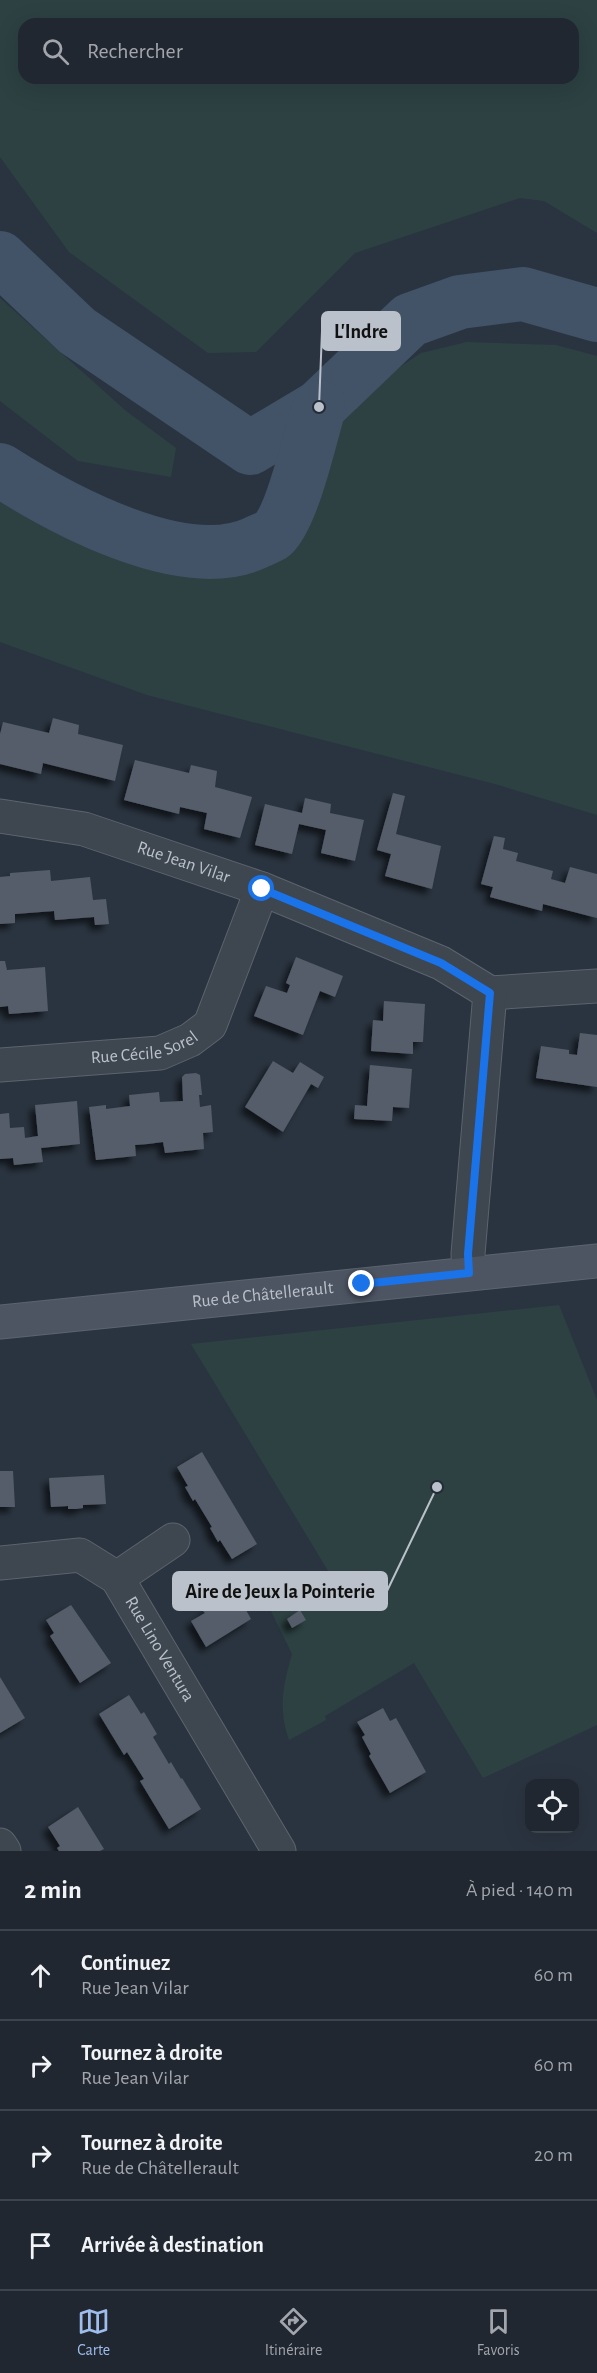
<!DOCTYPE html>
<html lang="fr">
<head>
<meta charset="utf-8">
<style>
	body { margin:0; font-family:"Alegreya Sans",sans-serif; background:#282f38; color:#f1f3f6 }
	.controls { position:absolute; right:18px; bottom:18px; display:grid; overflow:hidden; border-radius:12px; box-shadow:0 6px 24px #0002 }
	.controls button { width:54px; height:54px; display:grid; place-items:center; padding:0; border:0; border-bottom:2px solid #3d444c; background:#202730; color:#f1f3f6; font:30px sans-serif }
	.stop { position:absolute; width:18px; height:18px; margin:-14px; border:4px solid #1a73e8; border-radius:50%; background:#fff }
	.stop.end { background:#1a73e8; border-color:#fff; box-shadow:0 2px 6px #0008 }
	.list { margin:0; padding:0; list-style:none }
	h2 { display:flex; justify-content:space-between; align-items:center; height:78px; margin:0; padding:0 24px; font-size:26px }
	h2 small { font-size:20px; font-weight:400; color:#a2a5ab }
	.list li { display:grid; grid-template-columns:39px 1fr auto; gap:18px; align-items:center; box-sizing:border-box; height:90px; padding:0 24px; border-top:2px solid #3d444c }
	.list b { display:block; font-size:22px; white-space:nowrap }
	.list p { margin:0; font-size:20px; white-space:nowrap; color:#a2a5ab }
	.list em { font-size:20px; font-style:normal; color:#a2a5ab }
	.icon { flex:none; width:33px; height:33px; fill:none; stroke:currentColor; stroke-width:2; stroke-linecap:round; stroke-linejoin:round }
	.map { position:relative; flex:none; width:597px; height:1851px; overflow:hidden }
	.search { position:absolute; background:#202730; box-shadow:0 6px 24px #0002; left:18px; right:18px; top:18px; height:66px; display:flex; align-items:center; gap:15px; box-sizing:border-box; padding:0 21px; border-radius:18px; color:#a2a5ab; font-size:22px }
	.sheet { height:438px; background:#202730 }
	nav { display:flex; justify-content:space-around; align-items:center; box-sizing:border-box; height:84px; border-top:2px solid #3d444c; background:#202730; font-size:16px; color:#a2a5ab }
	nav a { display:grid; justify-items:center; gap:3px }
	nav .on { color:#9ebcec }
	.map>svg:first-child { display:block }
	.green { fill:#2d4142; fill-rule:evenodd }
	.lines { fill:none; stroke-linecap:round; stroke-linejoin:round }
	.river { stroke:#425267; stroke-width:54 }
	.building { fill:#545d6a; filter:url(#shadow) }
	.street-casing { stroke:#5c646e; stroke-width:35 }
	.secondary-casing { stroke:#5c646e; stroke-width:35 }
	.street { stroke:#3e4650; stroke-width:33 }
	.secondary { stroke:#4d5563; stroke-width:33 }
	.route { stroke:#1a73e8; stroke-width:8 }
	.labels { text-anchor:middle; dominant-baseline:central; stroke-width:4.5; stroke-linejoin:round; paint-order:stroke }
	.street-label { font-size:18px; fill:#bbc1ca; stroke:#232b36 }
	.leader { fill:none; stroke:#bbc1ca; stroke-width:2 }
	.callout-dot { fill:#bbc1ca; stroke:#232b36; stroke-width:2 }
	.callout { fill:#bbc1ca; stroke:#bbc1ca; stroke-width:2 }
	.callout-label { font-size:20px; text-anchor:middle; font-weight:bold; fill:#111 }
</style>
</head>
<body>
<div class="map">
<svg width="597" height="1851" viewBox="0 0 597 1851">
	<defs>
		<filter id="shadow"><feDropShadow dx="-5.5" dy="5.5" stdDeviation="3" flood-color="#0009"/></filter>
	</defs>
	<rect width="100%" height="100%" fill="#2a3440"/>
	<g class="green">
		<path d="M0,0H597V233L544,201L520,198L355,253L256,352L208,353L69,252L0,157ZM24,24H573V78H24Z"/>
		<polygon points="0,298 126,411 176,448 171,477 78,461 0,401"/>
		<polygon points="467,342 556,345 597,356 597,815 495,784 147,695 0,642 0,483 23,504 99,540 160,564 258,565 288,537 318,455 341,406 421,353"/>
		<path d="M559,1305L597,1400V1725L483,1778L414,1663L325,1716L326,1720L289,1740C278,1709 283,1685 292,1654L271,1611L330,1574L191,1344Z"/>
	</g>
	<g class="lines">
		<g class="river">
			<polyline points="0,258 77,331 250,448 319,407 410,320 460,302 523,294 597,315"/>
			<path d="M0,470C61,509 183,576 255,543C260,540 268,538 272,535C292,519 311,434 319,407"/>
		</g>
	</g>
	<g class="building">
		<polygon points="53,718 79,725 78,734 123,745 115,781 43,763 41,774 0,764 0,734 3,722 49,733"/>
		<polygon points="135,760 189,773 191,765 217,771 215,787 252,797 240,838 204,829 207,813 180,807 179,814 124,800"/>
		<polygon points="393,793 405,796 396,834 441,846 432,889 385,876 391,854 377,850"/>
		<polygon points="305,798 331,804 330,813 364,820 355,861 321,853 326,830 299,824 292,854 255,845 265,804 302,813"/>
		<polygon points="494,836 505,838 503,849 518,853 516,861 553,871 551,879 565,883 570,867 597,874 597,918 543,904 542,911 490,897 493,887 481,884"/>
		<polygon points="50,870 51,881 90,877 93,900 106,899 109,924 95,925 94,917 55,920 54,911 15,914 15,923 0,924 0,877 10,876 10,873"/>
		<polygon points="296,957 343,976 335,997 320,991 303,1035 254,1016 266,986 287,993 290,985 286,983"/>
		<polygon points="0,961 5,961 7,970 45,967 48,1011 9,1014 8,1006 0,1007"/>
		<polygon points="384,1001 425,1004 423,1042 413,1042 413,1054 371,1051 373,1020 383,1021"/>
		<polygon points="580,1033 597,1035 597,1087 536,1078 541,1046 569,1050 569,1054 577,1055"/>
		<polygon points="273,1061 293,1073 300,1062 324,1077 318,1088 311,1084 283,1132 245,1107"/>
		<polygon points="370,1065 412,1069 409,1108 393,1107 392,1121 354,1119 355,1105 367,1106"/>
		<polygon points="196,1073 200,1075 202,1095 199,1095 200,1107 211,1105 213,1132 203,1133 204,1149 165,1153 163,1142 148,1144 135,1145 136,1156 96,1160 89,1107 106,1105 106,1109 130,1106 129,1095 159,1092 160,1102 183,1101 182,1077 185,1074"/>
		<polygon points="77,1101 80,1144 41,1148 43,1162 14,1165 13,1158 0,1159 0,1114 9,1113 10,1128 24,1127 25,1138 38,1136 35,1105"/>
		<polygon points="202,1452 257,1544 232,1559 220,1540 218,1542 210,1528 212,1527 195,1499 193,1501 185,1487 188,1486 177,1467"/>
		<polygon points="0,1471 13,1471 15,1507 0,1507"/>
		<polygon points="104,1475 106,1504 83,1505 83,1508 76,1509 68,1509 68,1506 51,1507 49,1478"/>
		<polygon points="237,1594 251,1619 206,1647 191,1621 205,1613 203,1611 209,1607"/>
		<polygon points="71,1605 111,1663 80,1683 50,1636 54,1633 46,1620"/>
		<polygon points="300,1610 306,1620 292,1628 287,1619"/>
		<polygon points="0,1677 25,1718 0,1733"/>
		<polygon points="129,1695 141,1714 144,1712 157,1734 153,1737 169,1764 171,1762 181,1779 182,1778 201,1809 169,1829 140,1781 144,1779 127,1752 124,1755 99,1714"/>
		<polygon points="383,1708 390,1721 396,1718 426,1772 390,1793 369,1756 371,1754 362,1737 365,1735 357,1722"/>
		<polygon points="78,1807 104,1849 100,1851 59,1851 57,1848 60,1846 48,1827"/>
	</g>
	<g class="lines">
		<g class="street-casing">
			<g id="street">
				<path id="s1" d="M0,816L84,829L262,889L441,963L490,993L597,986"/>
				<path id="s2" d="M0,1065L160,1053L190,1040L210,1025L262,889"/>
				<polyline points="469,1273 468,1254 490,993"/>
				<path id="s3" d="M0,1563L80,1555L117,1578L279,1851"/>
				<polyline points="117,1578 173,1540"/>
				<polyline points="0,1845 4,1851"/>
			</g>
		</g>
		<g class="secondary-casing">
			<g id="secondary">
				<path id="s4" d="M0,1322L597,1261"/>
			</g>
		</g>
		<use href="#street" class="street"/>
		<use href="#secondary" class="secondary"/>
	</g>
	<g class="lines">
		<polyline class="route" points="262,889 441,963 490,993 468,1254 469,1273 362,1284"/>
	</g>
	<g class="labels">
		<g class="street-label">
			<text stroke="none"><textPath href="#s1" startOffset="190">Rue Jean Vilar</textPath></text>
			<text stroke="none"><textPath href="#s2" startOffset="146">Rue Cécile Sorel</textPath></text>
			<text stroke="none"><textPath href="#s4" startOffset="264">Rue de Châtellerault</textPath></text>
			<text stroke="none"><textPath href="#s3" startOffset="207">Rue Lino Ventura</textPath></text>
		</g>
	</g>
	<path class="leader" d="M319 407L322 331M437 1487L387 1591"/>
	<g class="callout-dot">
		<circle cx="319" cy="407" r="6"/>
		<circle cx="437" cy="1487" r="6"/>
	</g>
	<g class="callout">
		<rect x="322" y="312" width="78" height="38" rx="6"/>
		<rect x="173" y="1572" width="214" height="38" rx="6"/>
	</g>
	<g class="callout-label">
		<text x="361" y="338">L'Indre</text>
		<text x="280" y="1598">Aire de Jeux la Pointerie</text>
	</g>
</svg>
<div class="controls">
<button><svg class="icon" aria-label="locate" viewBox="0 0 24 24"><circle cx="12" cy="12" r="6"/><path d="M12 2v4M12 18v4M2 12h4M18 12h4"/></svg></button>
</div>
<div class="stop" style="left:262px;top:889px"></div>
<div class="stop end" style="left:362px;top:1284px"></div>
<div class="search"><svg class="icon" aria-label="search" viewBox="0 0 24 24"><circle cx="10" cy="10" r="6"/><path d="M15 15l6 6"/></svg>Rechercher</div>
</div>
<section class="sheet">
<h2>2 min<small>À pied · 140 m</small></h2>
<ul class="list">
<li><svg class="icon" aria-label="ahead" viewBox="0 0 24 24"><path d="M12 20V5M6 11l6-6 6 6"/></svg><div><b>Continuez</b><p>Rue Jean Vilar</p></div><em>60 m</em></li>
<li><svg class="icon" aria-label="right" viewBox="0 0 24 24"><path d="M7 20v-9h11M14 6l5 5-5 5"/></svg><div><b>Tournez à droite</b><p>Rue Jean Vilar</p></div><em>60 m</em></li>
<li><svg class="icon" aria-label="right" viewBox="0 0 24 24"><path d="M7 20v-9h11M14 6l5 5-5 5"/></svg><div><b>Tournez à droite</b><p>Rue de Châtellerault</p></div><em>20 m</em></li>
<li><svg class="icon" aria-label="arrive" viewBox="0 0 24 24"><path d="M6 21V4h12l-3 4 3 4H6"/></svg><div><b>Arrivée à destination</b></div></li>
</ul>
</section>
<nav>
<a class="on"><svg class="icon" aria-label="map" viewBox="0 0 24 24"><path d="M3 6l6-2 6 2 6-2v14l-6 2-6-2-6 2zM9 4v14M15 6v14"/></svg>Carte</a>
<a><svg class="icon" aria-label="directions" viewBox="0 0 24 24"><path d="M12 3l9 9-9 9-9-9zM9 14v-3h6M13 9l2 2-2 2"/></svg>Itinéraire</a>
<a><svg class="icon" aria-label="saved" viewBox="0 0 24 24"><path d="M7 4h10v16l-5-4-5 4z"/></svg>Favoris</a>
</nav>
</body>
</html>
